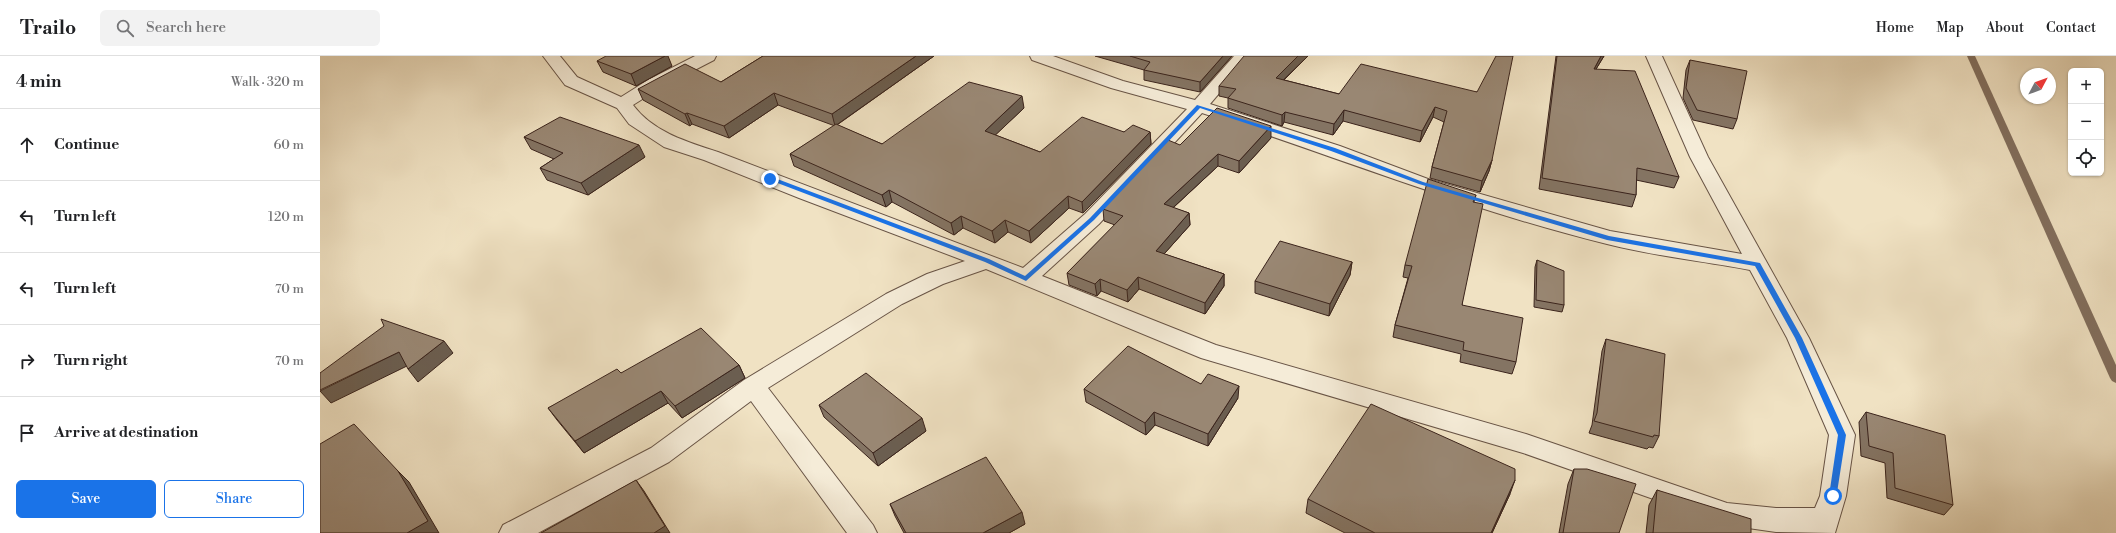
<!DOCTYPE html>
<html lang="en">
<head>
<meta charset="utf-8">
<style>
	body { margin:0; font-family:"Libre Bodoni",serif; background:#f2f2f2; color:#202124 }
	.controls { position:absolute; right:12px; top:12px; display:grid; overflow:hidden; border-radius:6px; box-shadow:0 1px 3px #0004 }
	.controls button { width:36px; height:36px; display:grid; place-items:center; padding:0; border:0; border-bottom:1px solid #e0e0e0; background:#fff; color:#202124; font:20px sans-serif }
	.compass { position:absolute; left:1700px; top:12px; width:36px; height:36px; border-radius:50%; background:#fff; box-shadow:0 1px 3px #0004; rotate:49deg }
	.stop { position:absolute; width:12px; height:12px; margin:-9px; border:3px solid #1a73e8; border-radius:50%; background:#fff }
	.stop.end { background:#1a73e8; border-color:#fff; box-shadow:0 1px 4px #0008 }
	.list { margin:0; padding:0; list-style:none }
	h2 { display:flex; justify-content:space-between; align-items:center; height:52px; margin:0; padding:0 16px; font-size:17px }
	h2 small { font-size:13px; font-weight:400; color:#757577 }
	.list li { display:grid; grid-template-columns:26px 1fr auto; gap:12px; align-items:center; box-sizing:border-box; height:72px; padding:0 16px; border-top:1px solid #e0e0e0 }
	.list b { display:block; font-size:15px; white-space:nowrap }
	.list em { font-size:13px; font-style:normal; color:#757577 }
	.actions { display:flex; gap:8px; padding:12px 16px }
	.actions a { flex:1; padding:9px 0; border:1px solid #1a73e8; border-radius:6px; text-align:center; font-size:14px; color:#1a73e8 }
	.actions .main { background:#1a73e8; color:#fff }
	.icon { flex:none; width:22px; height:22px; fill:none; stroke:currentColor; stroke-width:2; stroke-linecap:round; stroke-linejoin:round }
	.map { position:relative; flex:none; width:1796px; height:477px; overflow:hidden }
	header { display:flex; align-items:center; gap:24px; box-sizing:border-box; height:56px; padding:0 20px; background:#fff; border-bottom:1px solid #e0e0e0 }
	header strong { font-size:19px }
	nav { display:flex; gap:22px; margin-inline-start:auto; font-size:14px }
	.search { width:280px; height:36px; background:#f2f2f2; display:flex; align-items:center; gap:10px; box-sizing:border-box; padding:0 14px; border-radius:6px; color:#757577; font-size:15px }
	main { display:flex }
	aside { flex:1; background:#fff }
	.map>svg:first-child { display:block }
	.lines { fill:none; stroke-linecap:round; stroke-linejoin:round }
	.stream { fill:#826f5e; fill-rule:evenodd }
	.street-casing { stroke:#685446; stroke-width:2 }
	.street { fill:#f5ecd8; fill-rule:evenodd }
	.wall { fill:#847463; stroke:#3b241c }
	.shaded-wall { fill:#6b5e50; stroke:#3b241c }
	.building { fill:#998773; stroke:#3b241c }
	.route { fill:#1a73e8 }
</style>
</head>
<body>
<header>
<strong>Trailo</strong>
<div class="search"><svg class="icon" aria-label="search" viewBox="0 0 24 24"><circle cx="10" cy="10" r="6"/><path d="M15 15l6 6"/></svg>Search here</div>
<nav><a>Home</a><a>Map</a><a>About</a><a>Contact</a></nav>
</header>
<main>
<aside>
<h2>4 min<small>Walk · 320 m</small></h2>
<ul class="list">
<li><svg class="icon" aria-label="ahead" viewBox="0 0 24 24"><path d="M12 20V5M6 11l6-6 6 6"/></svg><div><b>Continue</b></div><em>60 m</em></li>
<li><svg class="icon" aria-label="left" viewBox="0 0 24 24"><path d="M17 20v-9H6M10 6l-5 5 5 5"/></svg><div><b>Turn left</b></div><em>120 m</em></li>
<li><svg class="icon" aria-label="left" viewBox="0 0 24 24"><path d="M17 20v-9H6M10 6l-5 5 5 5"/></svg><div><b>Turn left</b></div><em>70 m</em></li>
<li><svg class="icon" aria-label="right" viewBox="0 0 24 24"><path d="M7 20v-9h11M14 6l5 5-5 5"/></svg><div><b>Turn right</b></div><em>70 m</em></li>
<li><svg class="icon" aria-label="arrive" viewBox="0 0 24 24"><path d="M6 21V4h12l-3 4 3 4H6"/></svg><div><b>Arrive at destination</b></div></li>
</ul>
<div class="actions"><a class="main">Save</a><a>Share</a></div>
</aside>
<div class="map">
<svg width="1796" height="477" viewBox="0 0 1796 477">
	<rect width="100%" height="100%" fill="#f0e2c3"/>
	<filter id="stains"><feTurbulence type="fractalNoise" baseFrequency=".005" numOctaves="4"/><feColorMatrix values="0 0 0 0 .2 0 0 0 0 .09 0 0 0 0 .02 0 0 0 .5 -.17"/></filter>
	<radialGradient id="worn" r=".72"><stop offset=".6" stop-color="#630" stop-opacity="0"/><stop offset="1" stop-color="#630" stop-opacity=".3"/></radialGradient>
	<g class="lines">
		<polygon class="stream" points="1647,0 1655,0 1796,309 1796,327 1792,325 1790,322"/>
		<g class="street-casing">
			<path id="street" d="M223,0H240L257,21L301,41L328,24L375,0H396L394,4L340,32L313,49C333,76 367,86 398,96L703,212L765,158L867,53L791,32L712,4L710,0H733L803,25L875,44L914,0H931L890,48L1020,90L1108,123L1290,175L1422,198L1370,101L1326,0H1342L1388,101L1489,282L1535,379L1526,440L1515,477L1456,476L1407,469L1203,397L881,302L666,213L623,228L582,248L448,332L553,469L557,477H527L431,345L349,406L218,477H179L183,469L331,392L424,324L566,238L607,218L645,205L479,142L384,104L344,91L309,68L297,52L245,29ZM882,57C1017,101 1149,154 1287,188C1334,200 1383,205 1430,214L1467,282L1509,379L1500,440L1495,452H1456L1407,447L1206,378L896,289L722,220L779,168Z"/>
		</g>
		<use href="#street" class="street"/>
	</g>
	<g class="wall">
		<polygon points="443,0 614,0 517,69 562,88 704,52 675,79 720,96 804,76 830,76 831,88 763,157 749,152 711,187 688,176 675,187 643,172 634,179 572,146 566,151 474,110 470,98 515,70 458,49 409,82 372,68 370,70 323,44 318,33 401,26"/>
		<polygon points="775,0 912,0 880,36 824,24 824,14"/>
		<polygon points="988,0 964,24 1019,38 1157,36 1172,104 1169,115 1160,136 1110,122 1112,111 1124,66 1113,61 1100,86 1023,65 1013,79 964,66 962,70 908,52 908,42 899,40 899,30"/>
		<polygon points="1236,0 1284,0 1276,13 1359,121 1354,132 1316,124 1316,139 1312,151 1219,133"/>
		<polygon points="1370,4 1417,63 1413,73 1373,64 1363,42 1366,14"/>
		<polygon points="277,5 352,10 316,30 283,16"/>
		<polygon points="204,81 325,101 268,139 227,124 220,112 234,103 211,93"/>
		<polygon points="951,82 919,117 898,110 853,152 869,157 870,169 844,198 904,218 904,230 885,258 819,233 808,246 781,235 777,240 749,229 747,217 795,169 784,165 783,153 860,89"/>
		<polygon points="1156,139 1154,146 1142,249 1196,306 1192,318 1140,306 1141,298 1073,281 1075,269 1088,222 1083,221 1085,209"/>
		<polygon points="1217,204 1244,249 1242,256 1214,251 1215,211"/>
		<polygon points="1032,206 1030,219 1009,260 935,237 935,225"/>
		<polygon points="1286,283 1339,380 1333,392 1329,391 1327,393 1269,377 1272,369 1282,295"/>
		<polygon points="419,309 425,322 362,362 348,347 264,397 237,364 228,352 301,317"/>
		<polygon points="881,328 918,342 888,390 835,369 826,379 766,346 764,333"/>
		<polygon points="499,349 606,375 558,410 504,361"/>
		<polygon points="1546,356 1633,449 1624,459 1567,442 1565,407 1541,400 1539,366"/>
		<polygon points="1254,413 1299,477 1239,477 1248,428"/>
		<polygon points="1337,434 1431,477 1326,477 1329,449"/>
		<polygon points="1190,438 1172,477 1025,477 986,457 988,443"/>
		<polygon points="570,448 705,468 689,477 584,477 575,460"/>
	</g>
	<g class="shaded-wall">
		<polygon points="345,0 348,0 352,10 316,30 311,18"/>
		<polygon points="596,0 614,0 515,70 512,58"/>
		<polygon points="903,0 912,0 880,36 880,26"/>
		<polygon points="978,0 988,0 955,32 956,22"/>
		<polygon points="1281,0 1284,0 1270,23 1274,13"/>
		<polygon points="454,37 458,49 409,82 404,70"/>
		<polygon points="702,40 704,52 667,87 665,75"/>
		<polygon points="1115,51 1113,61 1100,86 1102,75"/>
		<polygon points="1024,54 1023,65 1013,79 1014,68"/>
		<polygon points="965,56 964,66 962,70 962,59"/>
		<polygon points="367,57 372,68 370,70 365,58"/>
		<polygon points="951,70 951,82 919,117 919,105"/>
		<polygon points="830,76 831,88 763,157 762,146"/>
		<polygon points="319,89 325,101 268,139 261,127"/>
		<polygon points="898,98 898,110 844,160 844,148"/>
		<polygon points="1172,104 1169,115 1160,136 1162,125"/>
		<polygon points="569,134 572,146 566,151 562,139"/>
		<polygon points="748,140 749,152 711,187 709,175"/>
		<polygon points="869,157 870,169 836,207 836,195"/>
		<polygon points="641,160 643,172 634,179 631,167"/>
		<polygon points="685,164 688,176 675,187 672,175"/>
		<polygon points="1032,206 1030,219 1009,260 1010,248"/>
		<polygon points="904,218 904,230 885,258 885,247"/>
		<polygon points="818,221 819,233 808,246 807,234"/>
		<polygon points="780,223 781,235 777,240 775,228"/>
		<polygon points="124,285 133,297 98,326 88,313"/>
		<polygon points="79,296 89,309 11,347 0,335"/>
		<polygon points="419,309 425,322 362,362 355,350"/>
		<polygon points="919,330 918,342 888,390 888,378"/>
		<polygon points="341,335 348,347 264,397 255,385"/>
		<polygon points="834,356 835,369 826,379 825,367"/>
		<polygon points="602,362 606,375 558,410 553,397"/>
		<polygon points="78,415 89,426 119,477 87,477"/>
		<polygon points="316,424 324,435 350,477 334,477"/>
		<polygon points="1195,424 1190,438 1172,477 1171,477"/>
		<polygon points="702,456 705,468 689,477 663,477"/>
	</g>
	<g class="building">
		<polygon points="286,0 345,0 311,18 277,5"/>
		<polygon points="443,0 596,0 512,58 454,37 404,70 367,57 365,58 318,33 365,8 401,26"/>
		<polygon points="810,0 903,0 880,26 824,14 830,6"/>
		<polygon points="924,0 978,0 956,22 1019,38 1041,8 1157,36 1176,0 1193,0 1172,104 1162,125 1112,111 1127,55 1115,51 1102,75 1024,54 1014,68 965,56 962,59 908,42 916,33 899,30"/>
		<polygon points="1237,0 1281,0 1274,13 1315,15 1359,121 1317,112 1316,139 1222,122"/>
		<polygon points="1370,4 1427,15 1417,63 1377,54 1366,32"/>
		<polygon points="649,26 702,40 665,75 720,96 762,61 804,76 813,69 830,76 762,146 748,140 709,175 685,164 672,175 641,160 631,167 569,134 562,139 470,98 516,68 562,88"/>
		<polygon points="897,52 951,70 919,105 898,98 844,148 869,157 836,195 904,218 885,247 818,221 807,234 780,223 775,228 747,217 803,160 783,153 848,84 860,89"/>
		<polygon points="240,61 319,89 261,127 220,112 243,97 204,81"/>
		<polygon points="1108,123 1156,139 1153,146 1163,148 1142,249 1203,262 1196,306 1143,294 1144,286 1075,269 1092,210 1085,209"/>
		<polygon points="960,185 1032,206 1010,248 935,225"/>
		<polygon points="1217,204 1244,215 1244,249 1216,244"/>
		<polygon points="61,263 124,285 88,313 79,296 0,334 0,317 64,270"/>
		<polygon points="381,272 419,309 355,350 341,335 255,385 228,352 297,313 301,317"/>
		<polygon points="1286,283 1345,298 1339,380 1334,379 1333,381 1274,365 1277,357"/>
		<polygon points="808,290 881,328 888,318 919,330 888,378 834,356 825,367 764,333"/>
		<polygon points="546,317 602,362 553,397 499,349"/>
		<polygon points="1051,348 1195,413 1195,424 1171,477 1055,477 988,443"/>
		<polygon points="1546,356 1625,379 1633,449 1575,432 1573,397 1549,390"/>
		<polygon points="34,368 78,415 108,465 87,477 0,477 0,388"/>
		<polygon points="666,401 702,456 663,477 586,477 570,448"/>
		<polygon points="1254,413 1267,413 1316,428 1299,477 1243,477"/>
		<polygon points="316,424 345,470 334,477 221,477"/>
		<polygon points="1337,434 1431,463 1431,477 1333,477"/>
	</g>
	<polygon class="route" points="877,49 1015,92 1103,126 1289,180 1440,207 1482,282 1526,379 1516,443 1510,443 1509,440 1518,379 1475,282 1435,210 1287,184 1099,128 1011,95 880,52 774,164 706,225 665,206 447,123 452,121 669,203 705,220 770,162"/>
	<rect width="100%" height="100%" filter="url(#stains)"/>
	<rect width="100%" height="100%" fill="url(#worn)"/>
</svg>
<div class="controls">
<button>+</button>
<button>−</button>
<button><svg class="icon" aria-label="locate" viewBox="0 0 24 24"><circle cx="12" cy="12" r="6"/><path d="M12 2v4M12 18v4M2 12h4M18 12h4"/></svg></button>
</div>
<svg class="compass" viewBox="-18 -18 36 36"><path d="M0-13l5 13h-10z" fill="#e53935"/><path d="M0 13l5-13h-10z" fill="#757577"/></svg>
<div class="stop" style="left:1513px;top:440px"></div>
<div class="stop end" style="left:450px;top:123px"></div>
</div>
</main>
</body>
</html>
